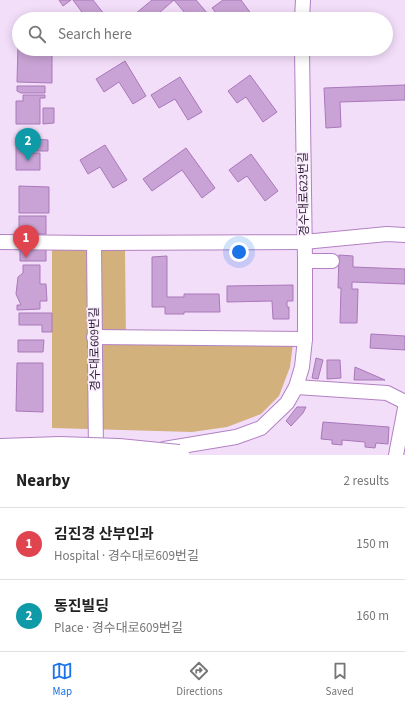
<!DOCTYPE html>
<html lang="en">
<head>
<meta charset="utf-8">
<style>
	body { margin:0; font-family:"Source Sans 3","Noto Sans KR",sans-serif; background:#f2f2f2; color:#222 }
	.you { position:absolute; left:239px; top:252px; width:14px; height:14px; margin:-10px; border:3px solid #fff; border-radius:50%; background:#1a73e8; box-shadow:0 0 0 6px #1a73e833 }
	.badge { display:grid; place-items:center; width:26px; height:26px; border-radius:50%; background:#1a73e8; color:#fff; font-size:13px; font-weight:700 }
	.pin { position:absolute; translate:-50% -33px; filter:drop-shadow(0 1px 2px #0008) }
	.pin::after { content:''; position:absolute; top:21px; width:14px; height:12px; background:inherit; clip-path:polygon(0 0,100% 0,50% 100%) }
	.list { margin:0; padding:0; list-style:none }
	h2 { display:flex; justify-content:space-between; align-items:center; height:52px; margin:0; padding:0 16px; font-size:17px }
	h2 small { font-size:13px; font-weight:400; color:#767676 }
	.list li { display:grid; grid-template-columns:26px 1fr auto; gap:12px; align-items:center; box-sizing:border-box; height:72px; padding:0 16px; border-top:1px solid #e0e0e0 }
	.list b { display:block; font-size:15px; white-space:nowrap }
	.list p { margin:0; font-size:13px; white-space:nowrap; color:#767676 }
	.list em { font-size:13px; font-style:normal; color:#767676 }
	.icon { flex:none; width:22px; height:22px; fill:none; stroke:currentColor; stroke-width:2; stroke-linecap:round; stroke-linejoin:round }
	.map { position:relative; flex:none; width:405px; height:455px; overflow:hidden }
	.search { position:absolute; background:#fff; box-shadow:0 2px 10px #0003; left:12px; right:12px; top:12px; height:44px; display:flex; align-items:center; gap:10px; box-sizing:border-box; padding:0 14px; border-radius:22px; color:#767676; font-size:15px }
	.sheet { height:196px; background:#fff }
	nav { display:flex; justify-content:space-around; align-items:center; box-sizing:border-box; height:56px; border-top:1px solid #e0e0e0; background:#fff; font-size:11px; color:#767676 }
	nav a { display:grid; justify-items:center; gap:2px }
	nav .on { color:#1a73e8 }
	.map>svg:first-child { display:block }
	.green { fill:#d3b17d }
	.building { fill:#c9a3d5; stroke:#a978b9 }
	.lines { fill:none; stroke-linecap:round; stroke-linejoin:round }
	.minor-casing { stroke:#b381c3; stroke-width:16 }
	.minor { stroke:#fff; stroke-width:14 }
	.highway-bridge-casing { stroke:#b381c3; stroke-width:22; stroke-linecap:butt }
	.highway-bridge { stroke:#fff; stroke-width:20 }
	.labels { text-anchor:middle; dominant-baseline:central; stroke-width:3.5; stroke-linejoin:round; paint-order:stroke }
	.street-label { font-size:12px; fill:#2d1933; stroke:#faeffd }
</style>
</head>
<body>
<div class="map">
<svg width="405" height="455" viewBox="0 0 405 455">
	<rect width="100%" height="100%" fill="#f3defa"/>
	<polygon class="green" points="52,247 125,248 126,342 293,344 290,367 279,396 261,414 227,427 192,432 52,428"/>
	<g class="building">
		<polygon points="59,0 71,0 63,6"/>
		<polygon points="73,0 93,0 108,19 87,19"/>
		<polygon points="152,0 196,0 208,14 202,19 190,19 174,0 152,19 129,19"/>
		<polygon points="223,0 241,0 255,19 234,19 230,13 221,19 212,8"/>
		<polygon points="18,45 19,45 19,49 52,49 52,83 17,82"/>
		<polygon points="257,49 267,49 261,54"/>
		<polygon points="125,61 146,96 133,104 119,82 104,92 96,79"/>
		<polygon points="250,75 277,112 263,122 246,97 237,103 228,91"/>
		<polygon points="180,77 202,112 188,120 175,99 159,108 151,95"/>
		<polygon points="405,85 405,100 340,102 341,127 326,128 324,88"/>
		<polygon points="17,86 45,86 45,93 21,93 17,91"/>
		<polygon points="23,95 45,95 45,98 40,98 40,124 16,124 16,101 23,101"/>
		<polygon points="43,108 54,108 54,123 43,124"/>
		<polygon points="16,138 31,138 31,153 40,153 40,170 16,170"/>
		<polygon points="34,139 48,140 48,151 34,151"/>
		<polygon points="105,145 127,180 113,188 100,167 88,174 80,160"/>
		<polygon points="186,148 215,188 202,198 182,170 152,191 143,179"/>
		<polygon points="251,154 278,191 265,201 247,176 238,182 229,170"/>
		<polygon points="19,186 49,187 49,213 19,213"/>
		<rect x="19" y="216" width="27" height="18"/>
		<polygon points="46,248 46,261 20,261 20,249"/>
		<polygon points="339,255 353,256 353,267 405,269 405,284 352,282 352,289 358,289 357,323 340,323 341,288 338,288"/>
		<polygon points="167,256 167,297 184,297 184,294 219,294 220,312 184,312 184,314 165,314 165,307 152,307 152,257"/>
		<polygon points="23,265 40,265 40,284 46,284 47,301 40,301 40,309 17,310 17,305 21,305 16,294 18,277 23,273"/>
		<polygon points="293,285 293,301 287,301 287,307 289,307 289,319 273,319 272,301 227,302 227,286"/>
		<polygon points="19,313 52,313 52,332 42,332 42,325 19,325"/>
		<polygon points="371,334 405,336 405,350 370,348"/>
		<polygon points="18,340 44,340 43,352 18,352"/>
		<polygon points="316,358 323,360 318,379 312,378"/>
		<polygon points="327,360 340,360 341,378 327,379"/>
		<polygon points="17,363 43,363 43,412 16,411"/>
		<polygon points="355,367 385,380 354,380"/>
		<polygon points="297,407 306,407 303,413 291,426 286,421"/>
		<polygon points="323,422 389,427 388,444 376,443 375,448 365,447 365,442 342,440 342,445 332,444 332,440 321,439"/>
	</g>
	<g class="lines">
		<g class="minor-casing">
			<g id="minor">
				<polyline points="302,19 303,0"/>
				<polyline points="0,242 94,243 304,242 387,234 405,235"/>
				<polyline points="94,243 96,455"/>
				<polyline points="305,261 332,261"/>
				<polyline points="94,337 305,339"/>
				<polyline points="296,387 387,393 405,402"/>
				<polyline points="164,449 236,437 261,428 287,403 296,387 302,367 305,339 305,261 302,49"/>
				<polyline points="396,455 405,408"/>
			</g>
		</g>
		<use href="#minor" class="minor"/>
		<g class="highway-bridge-casing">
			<polyline id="highway-bridge" points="0,449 60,447 119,449 179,455"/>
		</g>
		<use href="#highway-bridge" class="highway-bridge"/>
	</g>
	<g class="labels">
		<g class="street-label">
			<text transform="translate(304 194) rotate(-91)">경수대로623번길</text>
			<text transform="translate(95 349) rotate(-91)">경수대로609번길</text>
		</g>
	</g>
</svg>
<div class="you"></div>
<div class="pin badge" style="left:26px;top:258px;background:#e0444e">1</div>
<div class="pin badge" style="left:28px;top:161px;background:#0f9aa8">2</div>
<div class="search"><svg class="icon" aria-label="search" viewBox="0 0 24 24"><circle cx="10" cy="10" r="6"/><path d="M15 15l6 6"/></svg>Search here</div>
</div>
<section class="sheet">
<h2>Nearby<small>2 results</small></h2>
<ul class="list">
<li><span class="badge" style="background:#e0444e">1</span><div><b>김진경 산부인과</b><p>Hospital · 경수대로609번길</p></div><em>150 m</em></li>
<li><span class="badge" style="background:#0f9aa8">2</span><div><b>동진빌딩</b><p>Place · 경수대로609번길</p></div><em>160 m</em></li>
</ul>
</section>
<nav>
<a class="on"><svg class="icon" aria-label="map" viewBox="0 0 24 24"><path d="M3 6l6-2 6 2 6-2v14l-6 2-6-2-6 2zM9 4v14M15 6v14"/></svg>Map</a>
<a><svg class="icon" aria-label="directions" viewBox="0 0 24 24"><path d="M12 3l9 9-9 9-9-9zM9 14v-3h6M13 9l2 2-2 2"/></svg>Directions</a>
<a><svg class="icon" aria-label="saved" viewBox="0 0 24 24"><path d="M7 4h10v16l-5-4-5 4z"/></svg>Saved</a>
</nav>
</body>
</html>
